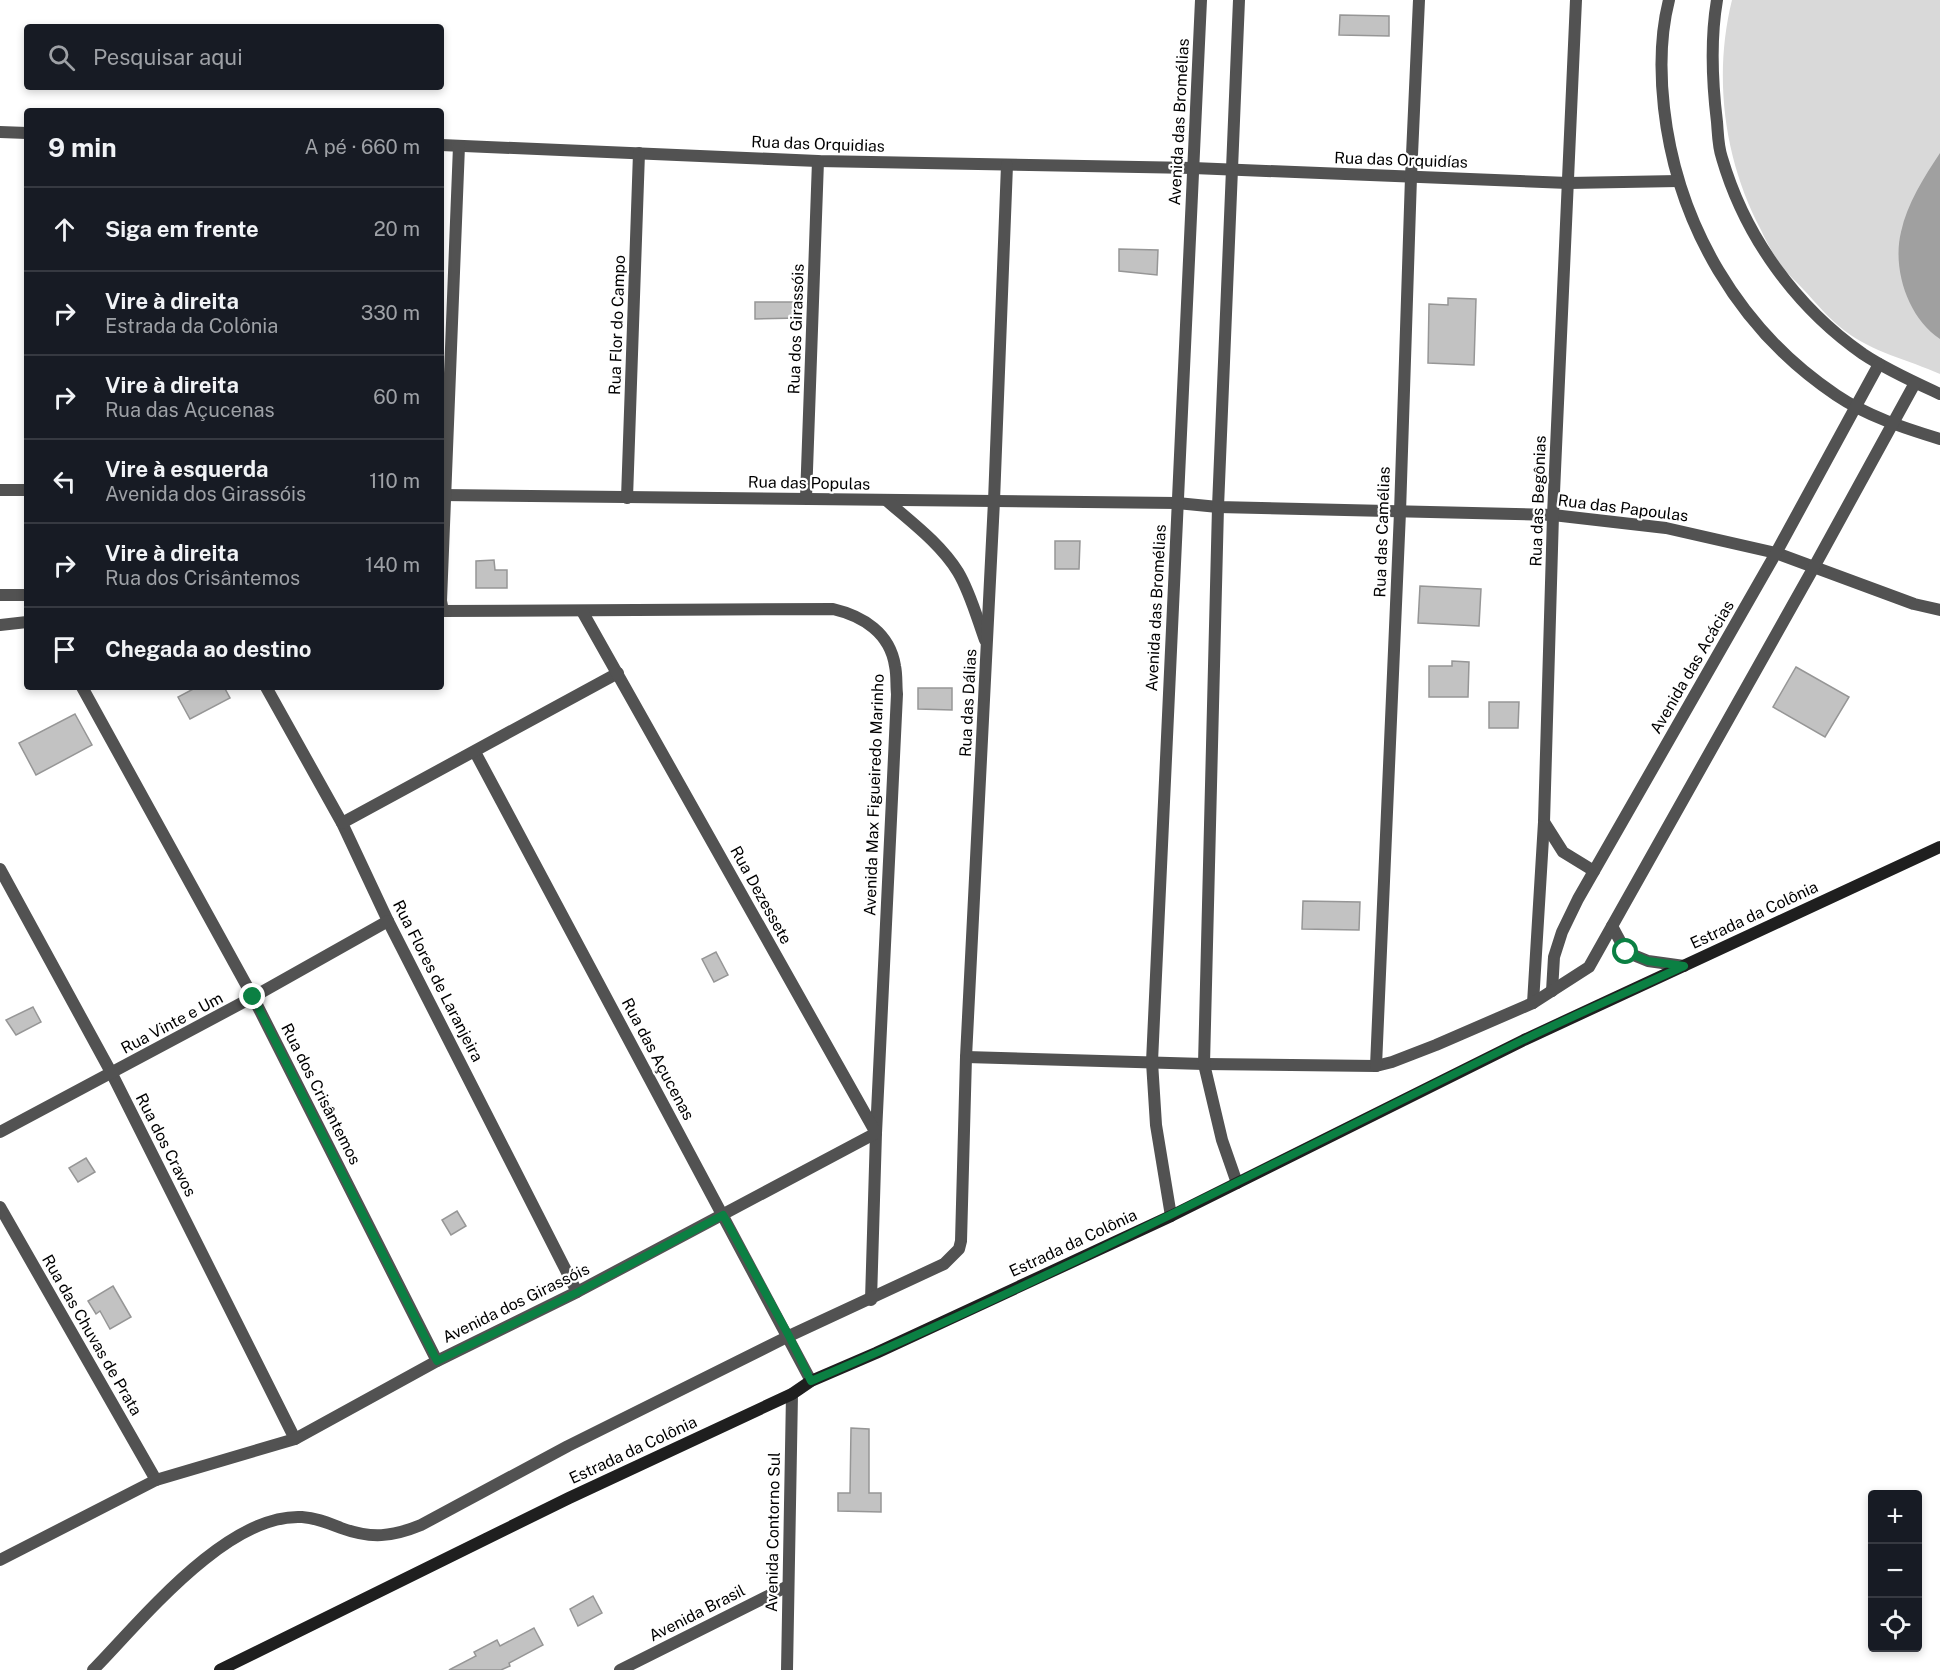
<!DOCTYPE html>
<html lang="pt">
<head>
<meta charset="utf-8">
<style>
	body { margin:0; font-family:"Public Sans",sans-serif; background:#20242c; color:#f1f3f6 }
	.controls { position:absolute; right:18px; bottom:18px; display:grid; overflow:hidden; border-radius:6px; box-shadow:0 3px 9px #0003 }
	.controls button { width:54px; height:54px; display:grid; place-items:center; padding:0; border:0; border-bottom:2px solid #363941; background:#171b24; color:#f1f3f6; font:30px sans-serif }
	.stop { position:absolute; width:18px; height:18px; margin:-14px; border:4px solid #0b8043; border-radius:50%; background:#fff }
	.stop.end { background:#0b8043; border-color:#fff; box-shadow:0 2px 6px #0008 }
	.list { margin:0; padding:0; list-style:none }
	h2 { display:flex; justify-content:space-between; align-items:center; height:78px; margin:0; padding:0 24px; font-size:26px }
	h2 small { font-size:20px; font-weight:400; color:#9ea1a6 }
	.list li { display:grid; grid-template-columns:39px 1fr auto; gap:18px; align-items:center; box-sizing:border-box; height:84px; padding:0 24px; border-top:2px solid #363941 }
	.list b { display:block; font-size:22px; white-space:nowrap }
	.list p { margin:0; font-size:20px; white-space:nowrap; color:#9ea1a6 }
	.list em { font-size:20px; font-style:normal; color:#9ea1a6 }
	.icon { flex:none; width:33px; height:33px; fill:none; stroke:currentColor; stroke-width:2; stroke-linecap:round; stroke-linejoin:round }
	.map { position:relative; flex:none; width:1940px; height:1670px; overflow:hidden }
	.search { position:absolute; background:#171b24; box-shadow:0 3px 9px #0003; left:24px; top:24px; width:420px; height:66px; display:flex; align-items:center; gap:15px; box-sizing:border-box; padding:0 21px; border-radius:6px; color:#9ea1a6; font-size:22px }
	.panel { position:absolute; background:#171b24; box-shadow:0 3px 9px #0003; left:24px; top:108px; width:420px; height:582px; border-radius:6px }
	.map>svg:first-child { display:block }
	.green { fill:#d9d9d9 }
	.water { fill:#a0a0a0 }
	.building { fill:#c2c2c2; stroke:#969696; stroke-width:1.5 }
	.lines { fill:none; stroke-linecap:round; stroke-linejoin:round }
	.street { stroke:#525252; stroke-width:12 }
	.secondary { stroke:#1f1f1f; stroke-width:12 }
	.route { stroke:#0b8043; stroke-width:8 }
	.labels { text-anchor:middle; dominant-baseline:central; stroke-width:4.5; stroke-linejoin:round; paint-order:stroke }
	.street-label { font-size:16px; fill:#000; stroke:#fff }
</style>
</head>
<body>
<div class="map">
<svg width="1940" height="1670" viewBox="0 0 1940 1670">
	<rect width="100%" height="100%" fill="#fff"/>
	<path class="green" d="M1732,0H1940V374C1909,360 1872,352 1845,331C1829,319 1816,303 1803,289C1797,282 1789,276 1784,269C1775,258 1767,243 1761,230C1724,160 1713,77 1732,0Z"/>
	<path class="water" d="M1940,153V339C1908,318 1892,269 1901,232C1907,204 1924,177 1940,153Z"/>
	<g class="building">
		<polygon points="1340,15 1389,16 1389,36 1339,35"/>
		<polygon points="1119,249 1158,250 1157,275 1119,271"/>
		<polygon points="1448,298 1476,299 1474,365 1428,363 1429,304 1448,305"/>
		<polygon points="755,302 800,302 800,318 755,319"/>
		<polygon points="1055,541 1080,541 1079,569 1055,569"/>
		<polygon points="494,560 495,570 507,570 507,588 476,588 476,561"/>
		<polygon points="1420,586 1481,589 1479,626 1418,623"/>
		<polygon points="1452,661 1469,662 1468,697 1429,697 1429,666 1452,666"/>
		<polygon points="1796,667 1849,697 1825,737 1773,707"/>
		<polygon points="197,687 224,687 230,698 190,719 178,697"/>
		<polygon points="918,688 952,688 952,710 918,709"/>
		<polygon points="1489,702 1519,702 1518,728 1489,728"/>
		<polygon points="75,714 92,745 36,775 19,743"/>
		<polygon points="1303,901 1360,902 1359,930 1302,929"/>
		<polygon points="716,952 728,975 714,982 702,959"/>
		<polygon points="33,1007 41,1022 16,1035 6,1020"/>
		<polygon points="86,1158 95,1172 78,1182 69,1168"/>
		<polygon points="457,1211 466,1226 451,1235 442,1220"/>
		<polygon points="113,1286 131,1317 110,1329 100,1311 96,1314 88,1301"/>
		<polygon points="851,1428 869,1429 869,1493 881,1493 881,1512 838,1511 838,1493 850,1493"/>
		<polygon points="593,1596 602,1613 578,1626 570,1609"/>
		<polygon points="534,1628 543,1645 509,1663 510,1666 501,1670 449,1670 476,1656 474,1652 497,1640 500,1646"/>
	</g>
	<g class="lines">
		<g class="street">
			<path d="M1669,0C1660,35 1660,72 1664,108C1677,224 1739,330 1836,395C1867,416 1904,428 1940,439"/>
			<path d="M1717,0C1710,41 1712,81 1717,122C1718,134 1718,147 1722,158C1745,237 1796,307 1863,354C1887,370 1914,382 1940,394"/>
			<polyline points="0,132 27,133"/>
			<polyline points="441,145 818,161 1193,168 1568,183 1678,181"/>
			<polyline points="0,490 27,490"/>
			<polyline points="441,495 1177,503 1218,507 1553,515 1666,528 1776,553 1914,604 1940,610"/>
			<polyline points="627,498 639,153"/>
			<polyline points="806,498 818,161"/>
			<path d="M886,500C911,522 940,543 958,572C970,592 977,618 985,640"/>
			<polyline points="0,595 27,595"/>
			<path d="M441,611L833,609C863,616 890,633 895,666C897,675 896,685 897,694L876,1133L871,1300"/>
			<polyline points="443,611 441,601 459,146"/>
			<polyline points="0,625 27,622"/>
			<polyline points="82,687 253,997 437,1361"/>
			<polyline points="266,687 342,823 388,921 577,1292"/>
			<polyline points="475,752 811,1381"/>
			<polyline points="1544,822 1563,852 1594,871"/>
			<polyline points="342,823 618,673"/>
			<polyline points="0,869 112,1074 295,1439"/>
			<polyline points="1612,926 1626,952 1648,961 1684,966"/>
			<polyline points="1552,991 1554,957 1562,932 1578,899 1776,553 1879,364"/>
			<polyline points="1533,1003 1544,822 1553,515 1576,0"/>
			<polyline points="966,1057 1204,1064 1376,1066 1392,1062 1436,1045 1533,1003 1589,967 1814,567 1915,383"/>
			<polyline points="1376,1066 1400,512 1411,177 1419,0"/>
			<polyline points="0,1132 253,997 388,921"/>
			<polyline points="1237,1183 1222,1140 1204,1064 1218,507 1239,0"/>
			<polyline points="0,1207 156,1480"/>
			<polyline points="1171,1216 1156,1125 1152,1062 1201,0"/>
			<polyline points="0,1560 156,1480 295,1439 437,1361 577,1292 876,1133 582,611"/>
			<path d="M93,1670C141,1621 227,1513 302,1517C317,1518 328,1523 341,1528C371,1539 392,1537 421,1525L568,1446L789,1336L944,1264L959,1249L961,1241L966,1057L994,501L1007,165"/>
			<polyline points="620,1670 788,1586"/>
			<polyline points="787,1670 792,1394"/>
		</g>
		<polyline class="secondary" points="220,1670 569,1498 792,1394 811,1381 876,1353 1171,1216 1524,1040 1940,847"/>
	</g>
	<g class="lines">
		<path class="route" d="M253,997L437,1361L578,1292L723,1215L789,1336L811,1381C1053,1278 1286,1157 1521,1041C1575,1015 1630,991 1684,966L1648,961L1626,952"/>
	</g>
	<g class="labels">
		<g class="street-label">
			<text transform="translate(1179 122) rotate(-87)">Avenida das Bromélias</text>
			<text transform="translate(818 144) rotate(2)">Rua das Orquidias</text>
			<text transform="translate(1401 160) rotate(2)">Rua das Orquidías</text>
			<text transform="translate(617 325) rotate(-88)">Rua Flor do Campo</text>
			<text transform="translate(796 329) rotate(-88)">Rua dos Girassóis</text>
			<text transform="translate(809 483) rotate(1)">Rua das Populas</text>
			<text transform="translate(1538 501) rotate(-88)">Rua das Begônias</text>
			<text transform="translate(1623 508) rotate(7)">Rua das Papoulas</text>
			<text transform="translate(1382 532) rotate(-88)">Rua das Camélias</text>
			<text transform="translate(1156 608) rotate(-87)">Avenida das Bromélias</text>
			<text transform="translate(1692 667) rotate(-60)">Avenida das Acácias</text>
			<text transform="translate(968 703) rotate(-87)">Rua das Dálias</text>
			<text transform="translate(874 795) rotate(-88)">Avenida Max Figueiredo Marinho</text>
			<text transform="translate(761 895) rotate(61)">Rua Dezessete</text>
			<text transform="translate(1754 915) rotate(-25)">Estrada da Colônia</text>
			<text transform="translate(438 981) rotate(63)">Rua Flores de Laranjeira</text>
			<text transform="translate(172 1023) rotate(-28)">Rua Vinte e Um</text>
			<text transform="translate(658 1059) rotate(62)">Rua das Açucenas</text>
			<text transform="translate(321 1094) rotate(63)">Rua dos Crisântemos</text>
			<text transform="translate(166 1145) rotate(63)">Rua dos Cravos</text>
			<text transform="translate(1073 1243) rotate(-25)">Estrada da Colônia</text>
			<text transform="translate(516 1303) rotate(-26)">Avenida dos Girassóis</text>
			<text transform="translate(92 1335) rotate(60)">Rua das Chuvas de Prata</text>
			<text transform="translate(633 1450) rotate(-25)">Estrada da Colônia</text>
			<text transform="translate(773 1532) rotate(-89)">Avenida Contorno Sul</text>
			<text transform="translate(697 1613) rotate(-27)">Avenida Brasil</text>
		</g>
	</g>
</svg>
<div class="controls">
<button>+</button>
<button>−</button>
<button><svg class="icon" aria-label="locate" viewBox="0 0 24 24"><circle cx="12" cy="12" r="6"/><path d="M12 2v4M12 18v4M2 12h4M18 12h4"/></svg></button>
</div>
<div class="stop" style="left:1626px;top:952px"></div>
<div class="stop end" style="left:253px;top:997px"></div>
<div class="search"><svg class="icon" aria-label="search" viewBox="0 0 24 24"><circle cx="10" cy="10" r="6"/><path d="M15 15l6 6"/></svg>Pesquisar aqui</div>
<section class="panel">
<h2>9 min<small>A pé · 660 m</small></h2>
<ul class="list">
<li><svg class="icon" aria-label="ahead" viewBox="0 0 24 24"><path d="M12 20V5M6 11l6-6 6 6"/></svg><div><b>Siga em frente</b></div><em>20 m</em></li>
<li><svg class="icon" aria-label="right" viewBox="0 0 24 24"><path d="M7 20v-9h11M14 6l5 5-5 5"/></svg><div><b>Vire à direita</b><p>Estrada da Colônia</p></div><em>330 m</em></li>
<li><svg class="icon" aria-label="right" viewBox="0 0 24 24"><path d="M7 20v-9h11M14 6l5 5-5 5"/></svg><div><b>Vire à direita</b><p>Rua das Açucenas</p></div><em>60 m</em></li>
<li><svg class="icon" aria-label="left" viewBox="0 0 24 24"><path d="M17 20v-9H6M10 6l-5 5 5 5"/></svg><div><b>Vire à esquerda</b><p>Avenida dos Girassóis</p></div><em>110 m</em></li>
<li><svg class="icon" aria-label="right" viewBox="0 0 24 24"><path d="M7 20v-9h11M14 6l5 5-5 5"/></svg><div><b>Vire à direita</b><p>Rua dos Crisântemos</p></div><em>140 m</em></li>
<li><svg class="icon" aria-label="arrive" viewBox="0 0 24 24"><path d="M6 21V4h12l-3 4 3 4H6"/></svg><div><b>Chegada ao destino</b></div></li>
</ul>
</section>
</div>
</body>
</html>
